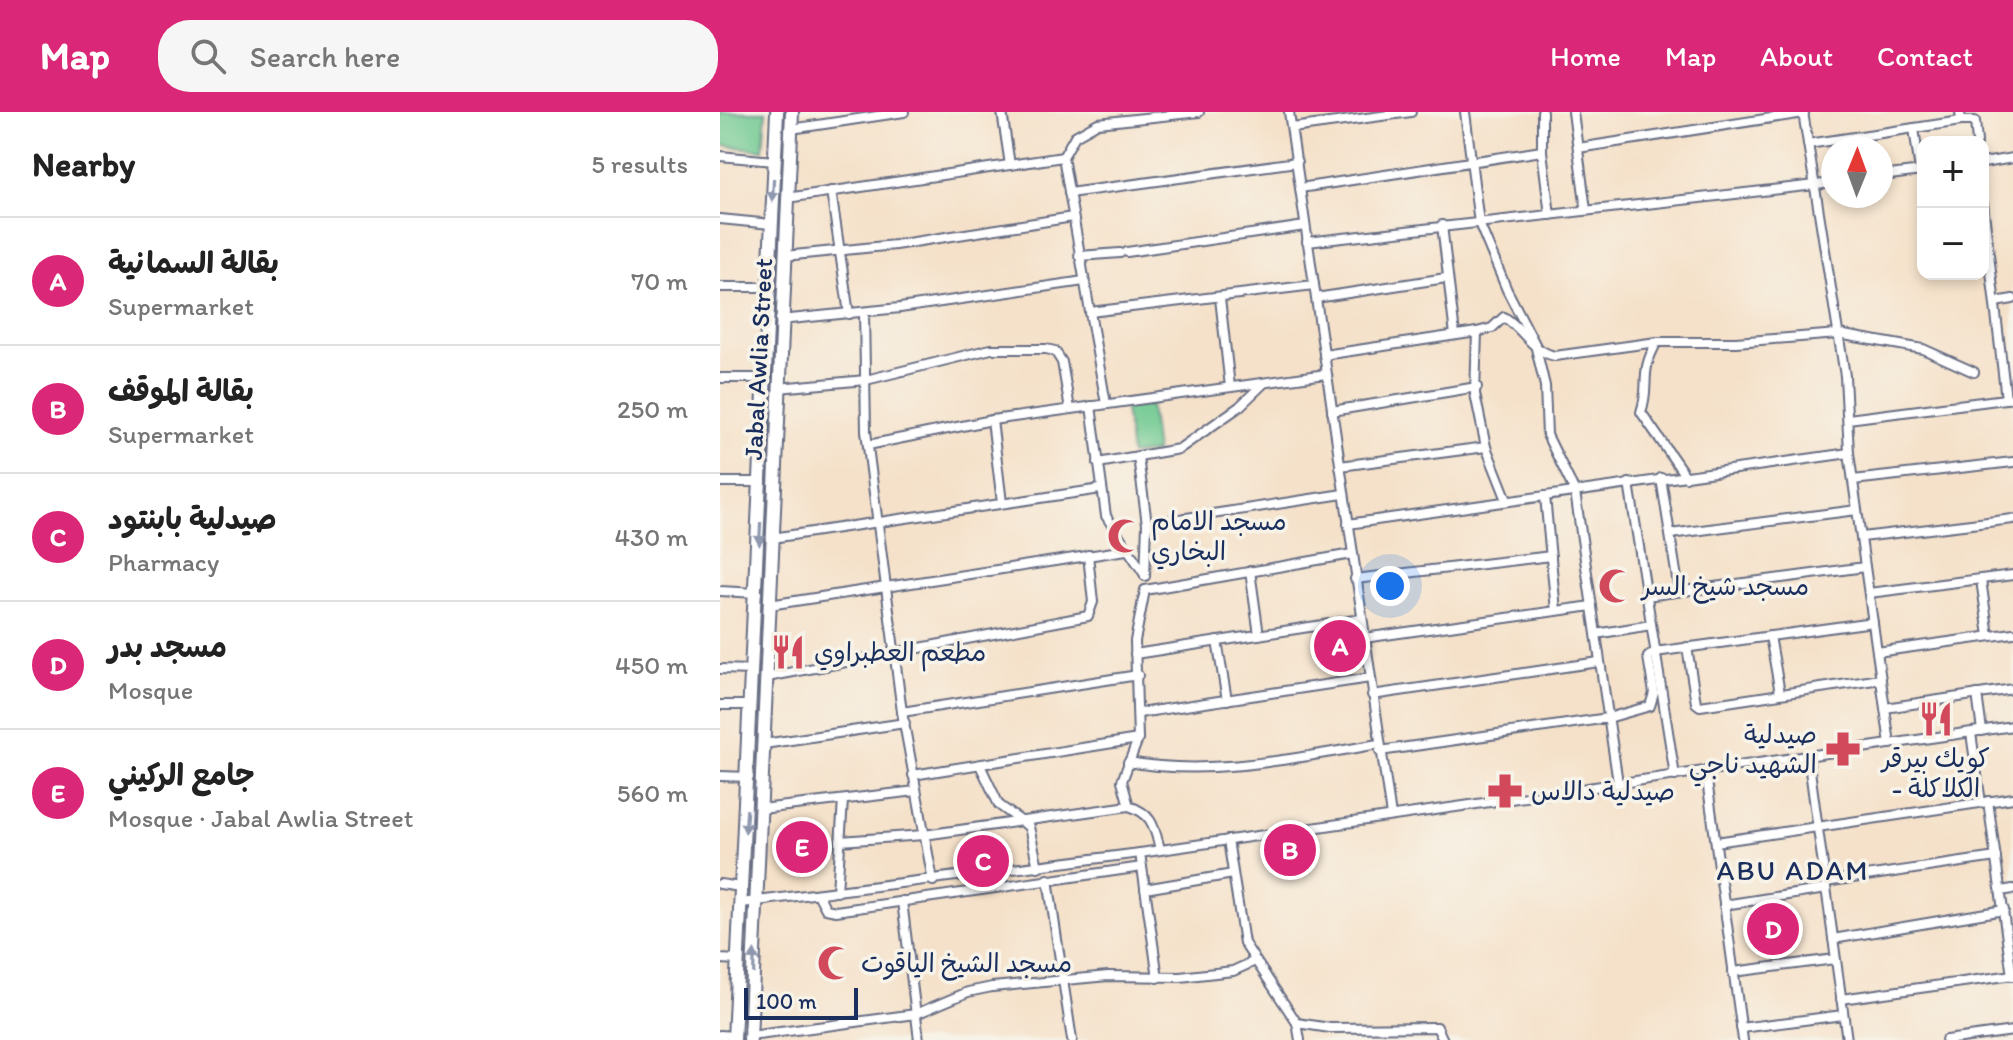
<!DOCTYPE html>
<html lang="en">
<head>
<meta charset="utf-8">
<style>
	body { margin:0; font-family:Itim,"Playpen Sans Arabic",sans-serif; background:#f6f6f6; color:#222 }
	.controls { position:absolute; right:24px; top:24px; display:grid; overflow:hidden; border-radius:16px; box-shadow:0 4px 12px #0003 }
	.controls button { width:72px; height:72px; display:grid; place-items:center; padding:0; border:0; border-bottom:2px solid #e0e0e0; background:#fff; color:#222; font:40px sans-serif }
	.compass { position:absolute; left:1101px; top:24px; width:72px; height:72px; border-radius:50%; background:#fff; box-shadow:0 4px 12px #0003; rotate:1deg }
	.scale { position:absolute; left:24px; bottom:20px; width:114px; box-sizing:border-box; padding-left:8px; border:4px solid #1b2f5e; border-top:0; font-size:22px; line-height:28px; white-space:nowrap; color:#1b2f5e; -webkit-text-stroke:6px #f7f3e8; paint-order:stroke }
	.you { position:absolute; left:670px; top:474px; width:28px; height:28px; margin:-20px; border:6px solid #fff; border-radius:50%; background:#1a73e8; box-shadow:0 0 0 12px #1a73e833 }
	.badge { display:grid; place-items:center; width:52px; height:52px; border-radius:50%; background:#db2777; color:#fff; font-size:26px; font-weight:700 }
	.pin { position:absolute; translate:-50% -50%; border:4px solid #fff; box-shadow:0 2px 8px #0006 }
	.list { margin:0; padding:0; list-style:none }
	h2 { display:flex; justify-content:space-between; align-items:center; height:104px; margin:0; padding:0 32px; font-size:34px }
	h2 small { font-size:26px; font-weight:400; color:#767676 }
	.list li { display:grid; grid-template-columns:52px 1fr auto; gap:24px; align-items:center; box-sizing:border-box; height:128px; padding:0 32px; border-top:2px solid #e0e0e0 }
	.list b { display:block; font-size:30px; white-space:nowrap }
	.list p { margin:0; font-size:26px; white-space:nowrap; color:#767676 }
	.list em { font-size:26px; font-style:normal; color:#767676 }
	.icon { flex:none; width:44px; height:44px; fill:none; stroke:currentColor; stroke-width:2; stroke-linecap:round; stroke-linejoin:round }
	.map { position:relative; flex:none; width:1293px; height:928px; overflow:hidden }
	header { display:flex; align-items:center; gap:48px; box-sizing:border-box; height:112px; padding:0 40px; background:#db2777; color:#fff }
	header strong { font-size:38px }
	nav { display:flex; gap:44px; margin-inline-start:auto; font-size:28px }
	.search { width:560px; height:72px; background:#f6f6f6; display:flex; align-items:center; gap:20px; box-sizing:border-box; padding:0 28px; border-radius:32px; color:#767676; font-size:30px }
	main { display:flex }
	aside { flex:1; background:#fff }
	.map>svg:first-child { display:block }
	.grass { fill:#6fc991; stroke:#457c78; stroke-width:2 }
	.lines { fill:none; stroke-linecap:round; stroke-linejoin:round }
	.minor-casing { stroke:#676d83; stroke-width:12 }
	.primary-casing { stroke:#676d83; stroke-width:16 }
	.minor { stroke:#fff; stroke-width:8 }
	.primary { stroke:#fff; stroke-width:12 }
	.oneway { fill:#8d97ae }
	.labels { text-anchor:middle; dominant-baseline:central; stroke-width:7; stroke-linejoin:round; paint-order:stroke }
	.street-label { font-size:26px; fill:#1b2f5e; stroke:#f7f3e8 }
	.poi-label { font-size:26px; fill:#1b2f5e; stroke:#f7f3e8; text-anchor:start }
	.neighbourhood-label { font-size:28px; letter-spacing:2px; fill:#1b2f5e; stroke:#f7f3e8 }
</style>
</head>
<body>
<header>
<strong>Map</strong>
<div class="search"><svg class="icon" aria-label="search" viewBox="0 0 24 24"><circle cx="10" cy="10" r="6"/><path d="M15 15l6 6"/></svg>Search here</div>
<nav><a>Home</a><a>Map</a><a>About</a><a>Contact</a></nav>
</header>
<main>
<aside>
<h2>Nearby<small>5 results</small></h2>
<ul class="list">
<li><span class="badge">A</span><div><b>بقالة السمانية</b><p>Supermarket</p></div><em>70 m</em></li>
<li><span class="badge">B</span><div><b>بقالة الموقف</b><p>Supermarket</p></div><em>250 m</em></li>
<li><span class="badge">C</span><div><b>صيدلية بابنتود</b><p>Pharmacy</p></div><em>430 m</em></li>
<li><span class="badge">D</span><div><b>مسجد بدر</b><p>Mosque</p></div><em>450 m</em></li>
<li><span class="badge">E</span><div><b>جامع الركيني</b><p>Mosque · Jabal Awlia Street</p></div><em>560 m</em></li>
</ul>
</aside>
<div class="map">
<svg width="1293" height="928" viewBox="0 0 1293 928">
	<rect width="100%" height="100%" fill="#f7f3e8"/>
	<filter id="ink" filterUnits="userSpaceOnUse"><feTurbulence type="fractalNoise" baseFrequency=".0125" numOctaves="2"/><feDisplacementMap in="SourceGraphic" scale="16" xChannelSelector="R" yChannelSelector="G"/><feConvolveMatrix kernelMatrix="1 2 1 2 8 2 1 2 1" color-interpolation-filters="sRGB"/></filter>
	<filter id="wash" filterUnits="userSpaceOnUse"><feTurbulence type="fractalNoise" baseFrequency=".006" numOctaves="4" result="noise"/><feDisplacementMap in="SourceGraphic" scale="32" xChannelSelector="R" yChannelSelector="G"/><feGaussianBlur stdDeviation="1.8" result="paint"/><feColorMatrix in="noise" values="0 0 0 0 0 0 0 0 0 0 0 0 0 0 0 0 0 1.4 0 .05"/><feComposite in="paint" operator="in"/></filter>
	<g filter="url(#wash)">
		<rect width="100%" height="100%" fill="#f5e1c9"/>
		<g class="grass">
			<polygon points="0,0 46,0 43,38 0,33"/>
			<polygon points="430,293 436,340 411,343 405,296"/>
		</g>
	</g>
	<g filter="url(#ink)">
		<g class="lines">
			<g class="minor-casing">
				<g id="minor">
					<polyline points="282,0 290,53"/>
					<polyline points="569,0 671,704"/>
					<polyline points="745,0 759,111 787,178 815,232 825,274 827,323 855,380 898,671"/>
					<polyline points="822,0 822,39 830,103"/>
					<polyline points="853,0 866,98"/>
					<polyline points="1083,0 1125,264 1129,341 1170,632"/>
					<polyline points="1240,0 1241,9 1255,9 1257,30"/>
					<polyline points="572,16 691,0"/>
					<polyline points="1194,16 1200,59"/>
					<polyline points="71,17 184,0"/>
					<polyline points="1088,32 1241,9"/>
					<polyline points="858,36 1084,1"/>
					<polyline points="0,44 54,49"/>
					<polyline points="1263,51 1293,46"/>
					<polyline points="1161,64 1202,59"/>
					<polyline points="580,76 822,39"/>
					<polyline points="111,79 129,202"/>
					<polyline points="349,81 577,50"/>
					<polyline points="67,86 343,45"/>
					<polyline points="1263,91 1286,287"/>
					<polyline points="0,107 51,112"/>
					<polyline points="722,113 735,223"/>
					<polyline points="587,130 1113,71"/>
					<polyline points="407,140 585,114"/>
					<polyline points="64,144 175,133 353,105"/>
					<polyline points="359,144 400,141"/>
					<polyline points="0,175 48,175"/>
					<polyline points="500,186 510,275"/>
					<polyline points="596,186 726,166"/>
					<polyline points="1275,190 1293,187"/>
					<polyline points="144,200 146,319 182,600 213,769"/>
					<polyline points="370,200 594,173"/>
					<polyline points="60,208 180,196 364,169"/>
					<polyline points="757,220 755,282 766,335 787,388"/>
					<path d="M937,230C918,263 931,271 921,300L966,365"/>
					<path d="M604,243L757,220L772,216L784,205C804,217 811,239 835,244L937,230H1016L1118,222L1203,237L1254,260"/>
					<polyline points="0,266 44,266"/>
					<polyline points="58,276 146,268 271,237 326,237 335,239 342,250 350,297"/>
					<polyline points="386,292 343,45 355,24 378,11 479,0"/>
					<polyline points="371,294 386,404 425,463"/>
					<polyline points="612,299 757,275"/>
					<polyline points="1128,307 1293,286"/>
					<polyline points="272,308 282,391"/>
					<polyline points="148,333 272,308 606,262"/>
					<polyline points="418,345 427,412 425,464"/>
					<polyline points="378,351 459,337 519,295 544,271"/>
					<polyline points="620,354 766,335"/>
					<polyline points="941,366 959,479"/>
					<polyline points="1133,368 1293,350"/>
					<polyline points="0,370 42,370"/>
					<polyline points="909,371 955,664"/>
					<polyline points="825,384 836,499"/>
					<polyline points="427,412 623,382"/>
					<polyline points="628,412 1129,341"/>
					<polyline points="950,422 1137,398"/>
					<polyline points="1142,425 1293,407"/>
					<polyline points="52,426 381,377"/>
					<polyline points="530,459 539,523"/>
					<polyline points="635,467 831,444"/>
					<polyline points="1261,468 1269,524"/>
					<polyline points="0,479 37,481"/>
					<polyline points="1149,481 1293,463"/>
					<polyline points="926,484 1145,455"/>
					<polyline points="49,493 406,438"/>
					<polyline points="876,522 931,513"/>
					<polyline points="1050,524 1060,581"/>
					<polyline points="644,526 872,494"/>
					<polyline points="497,529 507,588"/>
					<polyline points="967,535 976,591 980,594 1161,567"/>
					<polyline points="1157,540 1293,521"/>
					<polyline points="415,542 641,507"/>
					<polyline points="0,557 32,558"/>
					<polyline points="47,565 368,504 373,490 368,443"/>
					<polyline points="1257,582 1262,619"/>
					<polyline points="652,583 879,550"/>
					<polyline points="0,593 31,593"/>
					<polyline points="1165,596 1293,577"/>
					<polyline points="182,600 418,563"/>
					<polyline points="419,601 650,566"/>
					<polyline points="1251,621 1261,691"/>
					<polyline points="44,632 185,611"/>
					<polyline points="660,639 888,606 930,594 934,581 928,545 935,540 1153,510"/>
					<polyline points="1088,644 1127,928"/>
					<path d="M408,650C493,665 574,646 659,632"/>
					<polyline points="260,653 279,693 309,715 318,755"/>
					<polyline points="986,661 1023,928"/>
					<polyline points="193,663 418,627"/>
					<polyline points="0,664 29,665"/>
					<polyline points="1268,689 1292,864"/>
					<polyline points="41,697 196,679"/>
					<polyline points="508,728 524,831 577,911 580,928"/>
					<polyline points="120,729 204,723 409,694"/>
					<polyline points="996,730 1293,686"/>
					<path d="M440,737C434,715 433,702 409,694L402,669L418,627L415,529L425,478L632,442"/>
					<polyline points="420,741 438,866"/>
					<polyline points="328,767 352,928"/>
					<polyline points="1105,770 1276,745"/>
					<polyline points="0,772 21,775"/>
					<polyline points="425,777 513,762"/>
					<polyline points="1281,779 1293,777"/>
					<polyline points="117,780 123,688"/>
					<polyline points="98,782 106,797 116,799 422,755"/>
					<polyline points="182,789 199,928"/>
					<polyline points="21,791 420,741 1293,614"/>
					<polyline points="1004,793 1106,777"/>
					<polyline points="1113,827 1284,798"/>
					<polyline points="0,847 18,848"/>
					<polyline points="1013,860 1115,847"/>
					<polyline points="1121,887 1293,863"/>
					<polyline points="577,911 610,916 717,915 723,928"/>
					<polyline points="1021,916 1123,903"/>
					<polyline points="0,923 15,924"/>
					<polyline points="30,924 196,902 248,880 272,875 388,864 460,865 513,859 535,849"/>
					<polyline points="1226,928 1293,919"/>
				</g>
			</g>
			<g class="primary-casing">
				<g id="primary">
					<polyline points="14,928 57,0"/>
					<polyline points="30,928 72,0"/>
				</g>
			</g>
			<use href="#minor" class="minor"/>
			<use href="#primary" class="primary"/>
		</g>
		<defs><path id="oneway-solid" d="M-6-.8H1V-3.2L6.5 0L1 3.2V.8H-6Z" transform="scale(2)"/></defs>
		<g class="oneway">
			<use href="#oneway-solid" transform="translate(53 78) rotate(93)"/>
			<use href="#oneway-solid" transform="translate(40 422) rotate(93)"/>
			<use href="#oneway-solid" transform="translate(26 709) rotate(94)"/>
			<use href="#oneway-solid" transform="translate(34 850) rotate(-88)"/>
		</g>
	</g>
	<defs>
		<g id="mosque-bare" transform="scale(2.76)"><path d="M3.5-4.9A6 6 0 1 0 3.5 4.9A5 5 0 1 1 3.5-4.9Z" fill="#d1495b" stroke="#f7f3e8" stroke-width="2.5" paint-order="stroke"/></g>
		<g id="restaurant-bare" transform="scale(2.76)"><path d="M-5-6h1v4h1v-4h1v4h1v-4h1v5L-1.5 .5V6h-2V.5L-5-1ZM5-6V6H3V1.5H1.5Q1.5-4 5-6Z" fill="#d1495b" stroke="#f7f3e8" stroke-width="2.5" paint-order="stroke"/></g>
		<g id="pharmacy-bare" transform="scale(2.76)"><path d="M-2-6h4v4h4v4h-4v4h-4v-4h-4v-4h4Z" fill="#d1495b" stroke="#f7f3e8" stroke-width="2.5" paint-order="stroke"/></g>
	</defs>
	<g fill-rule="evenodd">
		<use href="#mosque-bare" x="405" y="424"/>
		<use href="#mosque-bare" x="896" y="474"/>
		<use href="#restaurant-bare" x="68" y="540"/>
		<use href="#restaurant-bare" x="1216" y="607"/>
		<use href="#pharmacy-bare" x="1123" y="637"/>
		<use href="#pharmacy-bare" x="785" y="679"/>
		<use href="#mosque-bare" x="115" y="851"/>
	</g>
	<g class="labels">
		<g class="street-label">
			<text transform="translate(38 247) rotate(-87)">Jabal Awlia Street</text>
		</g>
		<g class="poi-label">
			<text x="431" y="409">مسجد الامام<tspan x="431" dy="30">البخاري</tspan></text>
			<text x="922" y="474">مسجد شيخ السر</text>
			<text x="94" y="540">مطعم العطبراوي</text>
			<text x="1097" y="622" text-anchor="end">صيدلية<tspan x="1097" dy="30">الشهيد ناجي</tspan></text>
			<text x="1216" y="646" text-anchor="middle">كويك بيرقر<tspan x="1216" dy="30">- الكلاكلة</tspan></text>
			<text x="811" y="679">صيدلية دالاس</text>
			<text x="141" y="851">مسجد الشيخ الياقوت</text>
		</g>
		<g class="neighbourhood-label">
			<text x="1073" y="758">ABU ADAM</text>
		</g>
	</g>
</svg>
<div class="controls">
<button>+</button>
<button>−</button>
</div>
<svg class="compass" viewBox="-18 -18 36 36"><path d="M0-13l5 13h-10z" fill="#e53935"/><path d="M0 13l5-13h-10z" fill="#767676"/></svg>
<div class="scale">100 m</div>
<div class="you"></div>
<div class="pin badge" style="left:620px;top:534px">A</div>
<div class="pin badge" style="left:570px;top:738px">B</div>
<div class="pin badge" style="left:263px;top:749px">C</div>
<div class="pin badge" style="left:1053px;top:817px">D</div>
<div class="pin badge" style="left:82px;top:735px">E</div>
</div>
</main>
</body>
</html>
